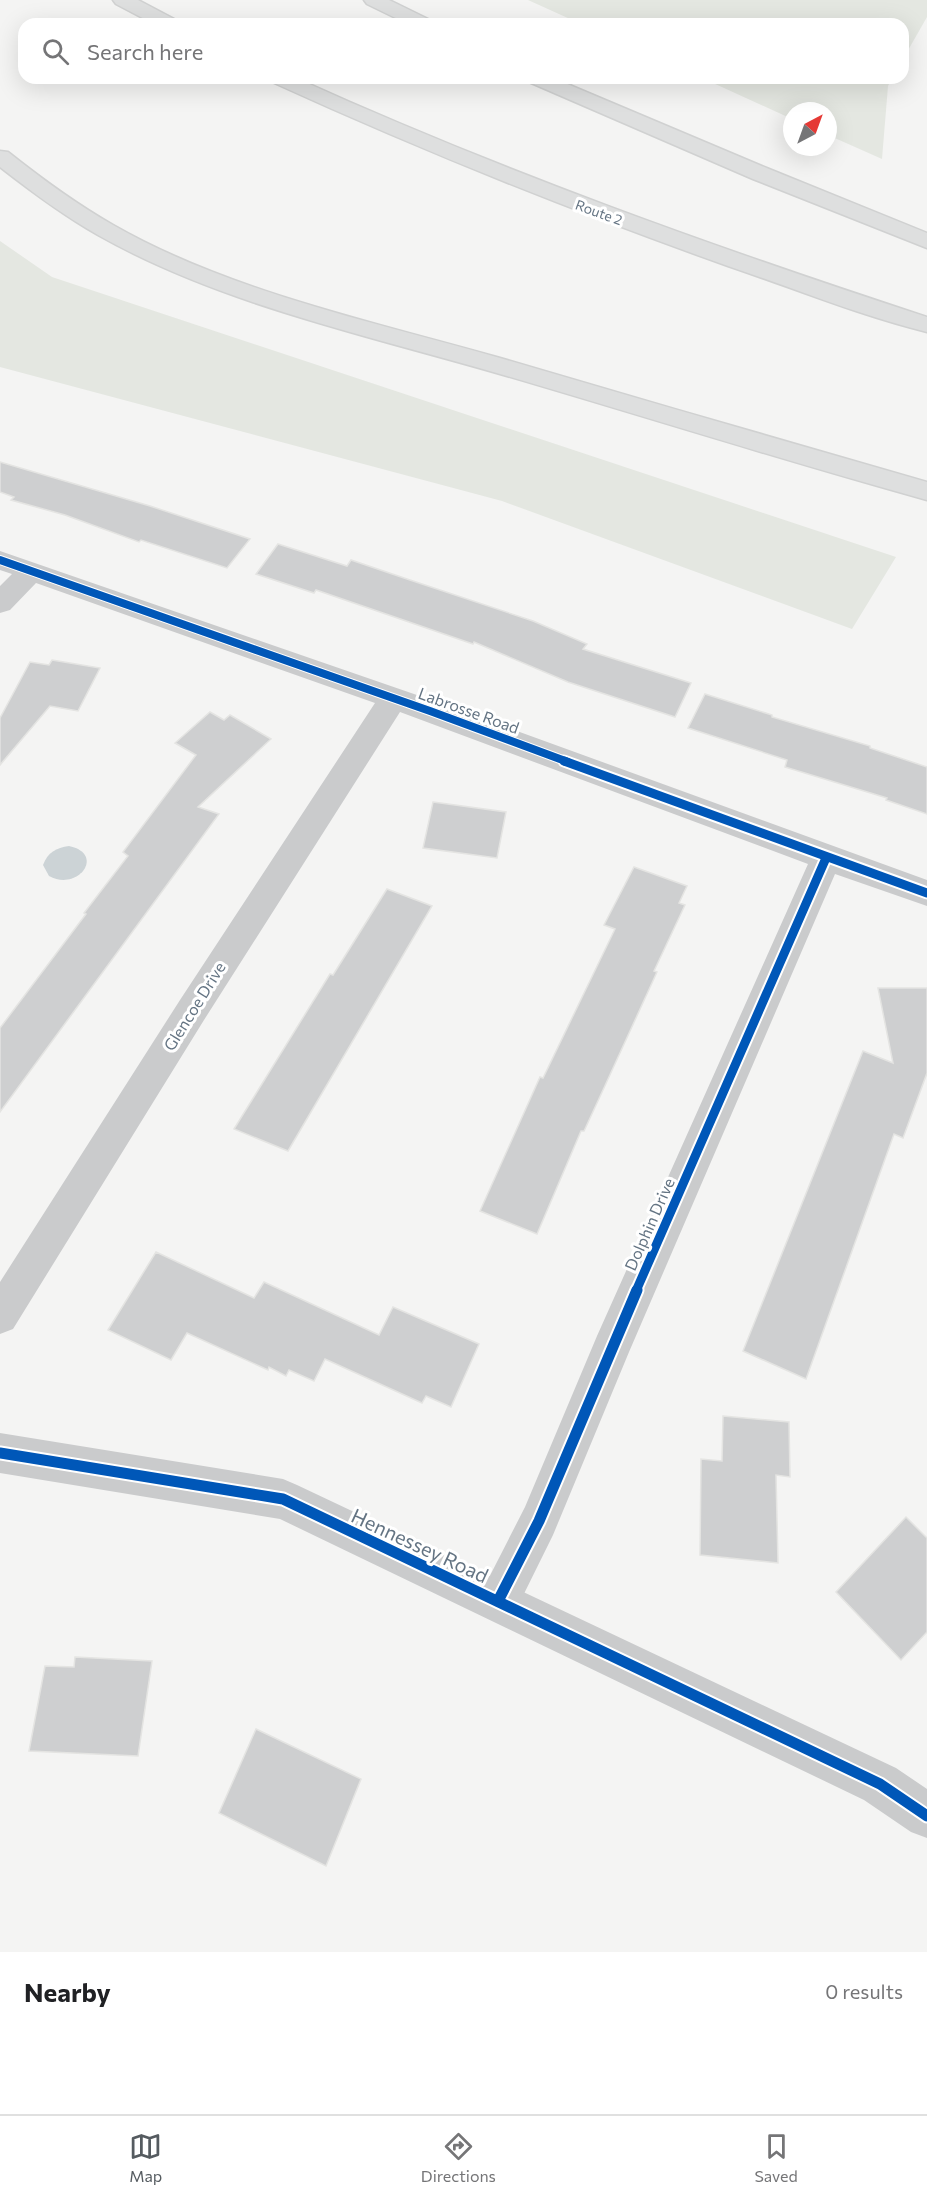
<!DOCTYPE html>
<html lang="en">
<head>
<meta charset="utf-8">
<style>
	body { margin:0; font-family:Commissioner,sans-serif; background:#f2f2f2; color:#202124 }
	.compass { position:absolute; left:783px; top:102px; width:54px; height:54px; border-radius:50%; background:#fff; box-shadow:0 6px 24px #0002; rotate:41deg }
	.list { margin:0; padding:0; list-style:none }
	h2 { display:flex; justify-content:space-between; align-items:center; height:78px; margin:0; padding:0 24px; font-size:26px }
	h2 small { font-size:20px; font-weight:400; color:#757577 }
	.icon { flex:none; width:33px; height:33px; fill:none; stroke:currentColor; stroke-width:2; stroke-linecap:round; stroke-linejoin:round }
	.map { position:relative; flex:none; width:927px; height:1952px; overflow:hidden }
	.search { position:absolute; background:#fff; box-shadow:0 6px 24px #0002; left:18px; right:18px; top:18px; height:66px; display:flex; align-items:center; gap:15px; box-sizing:border-box; padding:0 21px; border-radius:18px; color:#757577; font-size:22px }
	.sheet { height:162px; background:#fff }
	nav { display:flex; justify-content:space-around; align-items:center; box-sizing:border-box; height:84px; border-top:2px solid #e0e0e0; background:#fff; font-size:16px; color:#757577 }
	nav a { display:grid; justify-items:center; gap:3px }
	nav .on { color:#555b60 }
	.map>svg:first-child { display:block }
	.green { fill:#e4e7e1 }
	.water { fill:#ccd3d6 }
	.building { fill:#cecfd0; stroke:#e4e4e2; stroke-width:1.5 }
	.lines { fill:none; stroke-linecap:round; stroke-linejoin:round }
	.motorway-casing { stroke:#d0d1d1; stroke-width:3 }
	.minor { fill:#cacbcc; fill-rule:evenodd }
	.tertiary { fill:#cacbcc; fill-rule:evenodd }
	.motorway { fill:#dedfdf; fill-rule:evenodd }
	.cycleway-far2-casing { stroke:#fff; stroke-width:10 }
	.cycleway-far1-casing { stroke:#fff; stroke-width:13 }
	.cycleway-casing { stroke:#fff; stroke-width:15 }
	.cycleway-far2 { stroke:#0057b8; stroke-width:8 }
	.cycleway-far1 { stroke:#0057b8; stroke-width:9 }
	.cycleway { stroke:#0057b8; stroke-width:11 }
	.labels { text-anchor:middle; dominant-baseline:central; stroke-width:6; stroke-linejoin:round; paint-order:stroke }
	.far-street-label { font-size:14px; fill:#647483; stroke:#fff }
	.street-label { font-size:16px; fill:#647483; stroke:#fff }
	.near-street-label { font-size:20px; fill:#647483; stroke:#fff }
</style>
</head>
<body>
<div class="map">
<svg width="927" height="1952" viewBox="0 0 927 1952">
	<rect width="100%" height="100%" fill="#f4f4f3"/>
	<g class="green">
		<polygon points="528,0 927,0 927,17 903,59 903,24 581,24"/>
		<polygon points="702,78 892,78 888,86 882,159 828,135 828,111 792,111 792,119"/>
		<polygon points="0,241 52,277 896,557 852,629 502,501 0,367"/>
	</g>
	<path class="water" d="M69,846C106,854 78,892 49,876L43,865C48,852 56,848 69,846Z"/>
	<g class="building">
		<polygon points="0,462 150,506 250,539 227,568 141,540 139,542 65,515 11,500 14,497 0,492"/>
		<polygon points="278,544 347,566 351,560 410,580 533,621 587,644 583,649 691,683 675,717 568,682 474,642 473,644 316,590 314,593 256,574"/>
		<polygon points="52,660 100,668 78,711 50,706 0,765 0,718 30,662 49,665"/>
		<polygon points="705,694 772,715 772,717 870,746 870,748 927,767 927,814 886,800 887,798 785,767 787,760 688,728"/>
		<polygon points="210,712 224,720 230,715 271,739 198,807 219,814 0,1112 0,1028 86,914 84,913 128,856 123,852 196,755 175,743"/>
		<polygon points="433,802 506,812 497,858 423,848"/>
		<polygon points="634,867 687,886 679,903 685,905 654,971 657,972 603,1090 584,1131 581,1131 537,1234 480,1211 540,1077 543,1078 615,929 604,925"/>
		<polygon points="387,889 432,906 288,1151 234,1129 330,974 333,975"/>
		<polygon points="878,988 927,988 927,1073 903,1138 894,1134 806,1379 743,1351 863,1051 893,1063"/>
		<polygon points="156,1252 254,1298 264,1282 379,1335 393,1307 479,1344 451,1407 426,1396 422,1403 325,1359 314,1381 289,1370 286,1376 269,1367 268,1370 187,1333 171,1360 108,1330"/>
		<polygon points="723,1416 789,1422 790,1477 776,1475 778,1563 700,1555 701,1459 722,1461"/>
		<polygon points="906,1517 927,1538 927,1632 901,1660 836,1592"/>
		<polygon points="75,1657 152,1661 138,1756 29,1751 45,1666 74,1667"/>
		<polygon points="256,1729 361,1779 326,1866 219,1813"/>
	</g>
	<g class="lines">
		<g class="motorway-casing">
			<g id="motorway">
				<polygon points="113,0 138,0 176,20 179,24 154,24 116,4"/>
				<polygon points="364,0 389,0 430,20 433,24 408,24 367,4"/>
				<path d="M269,78H296C501,171 713,247 927,317V332C861,316 793,288 728,266C573,211 421,150 272,82Z"/>
				<polygon points="526,78 553,78 769,169 927,233 927,248 753,179 529,82"/>
				<path d="M0,151L8,152C42,179 76,204 113,225C228,291 373,322 500,358C642,400 785,441 927,482V500C786,461 647,417 507,376C371,336 222,305 98,235C63,215 32,192 0,167Z"/>
			</g>
		</g>
		<polygon class="minor" points="0,551 440,703 927,880 927,906 835,874 629,1352 553,1535 513,1616 498,1622 483,1616 477,1601 525,1507 597,1336 808,864 400,712 204,1020 13,1329 0,1334 0,1282 180,1000 375,703 36,583 10,610 0,613 0,586 12,574 0,570"/>
		<polygon class="tertiary" points="0,1433 283,1479 297,1485 896,1768 927,1789 927,1838 911,1832 864,1800 280,1519 0,1473"/>
		<use href="#motorway" class="motorway"/>
		<g class="cycleway-far2-casing">
			<polyline id="cycleway-far2" points="0,560 430,711 568,762"/>
		</g>
		<g class="cycleway-far1-casing">
			<g id="cycleway-far1">
				<polyline points="564,761 927,893"/>
				<polyline points="636,1291 826,858"/>
			</g>
		</g>
		<g class="cycleway-casing">
			<g id="cycleway">
				<polyline points="0,1453 283,1499 880,1784 927,1816"/>
				<polyline points="498,1601 539,1521 637,1290"/>
			</g>
		</g>
		<use href="#cycleway-far2" class="cycleway-far2"/>
		<use href="#cycleway-far1" class="cycleway-far1"/>
		<use href="#cycleway" class="cycleway"/>
	</g>
	<g class="labels">
		<g class="far-street-label">
			<text transform="translate(599 212) rotate(20)">Route 2</text>
		</g>
		<g class="street-label">
			<text transform="translate(469 710) rotate(20)">Labrosse Road</text>
			<text transform="translate(194 1006) rotate(-58)">Glencoe Drive</text>
			<text transform="translate(649 1224) rotate(-66)">Dolphin Drive</text>
		</g>
		<g class="near-street-label">
			<text transform="translate(420 1545) rotate(25)">Hennessey Road</text>
		</g>
	</g>
</svg>
<svg class="compass" viewBox="-18 -18 36 36"><path d="M0-13l5 13h-10z" fill="#e53935"/><path d="M0 13l5-13h-10z" fill="#757577"/></svg>
<div class="search"><svg class="icon" aria-label="search" viewBox="0 0 24 24"><circle cx="10" cy="10" r="6"/><path d="M15 15l6 6"/></svg>Search here</div>
</div>
<section class="sheet">
<h2>Nearby<small>0 results</small></h2>
<ul class="list">
</ul>
</section>
<nav>
<a class="on"><svg class="icon" aria-label="map" viewBox="0 0 24 24"><path d="M3 6l6-2 6 2 6-2v14l-6 2-6-2-6 2zM9 4v14M15 6v14"/></svg>Map</a>
<a><svg class="icon" aria-label="directions" viewBox="0 0 24 24"><path d="M12 3l9 9-9 9-9-9zM9 14v-3h6M13 9l2 2-2 2"/></svg>Directions</a>
<a><svg class="icon" aria-label="saved" viewBox="0 0 24 24"><path d="M7 4h10v16l-5-4-5 4z"/></svg>Saved</a>
</nav>
</body>
</html>
